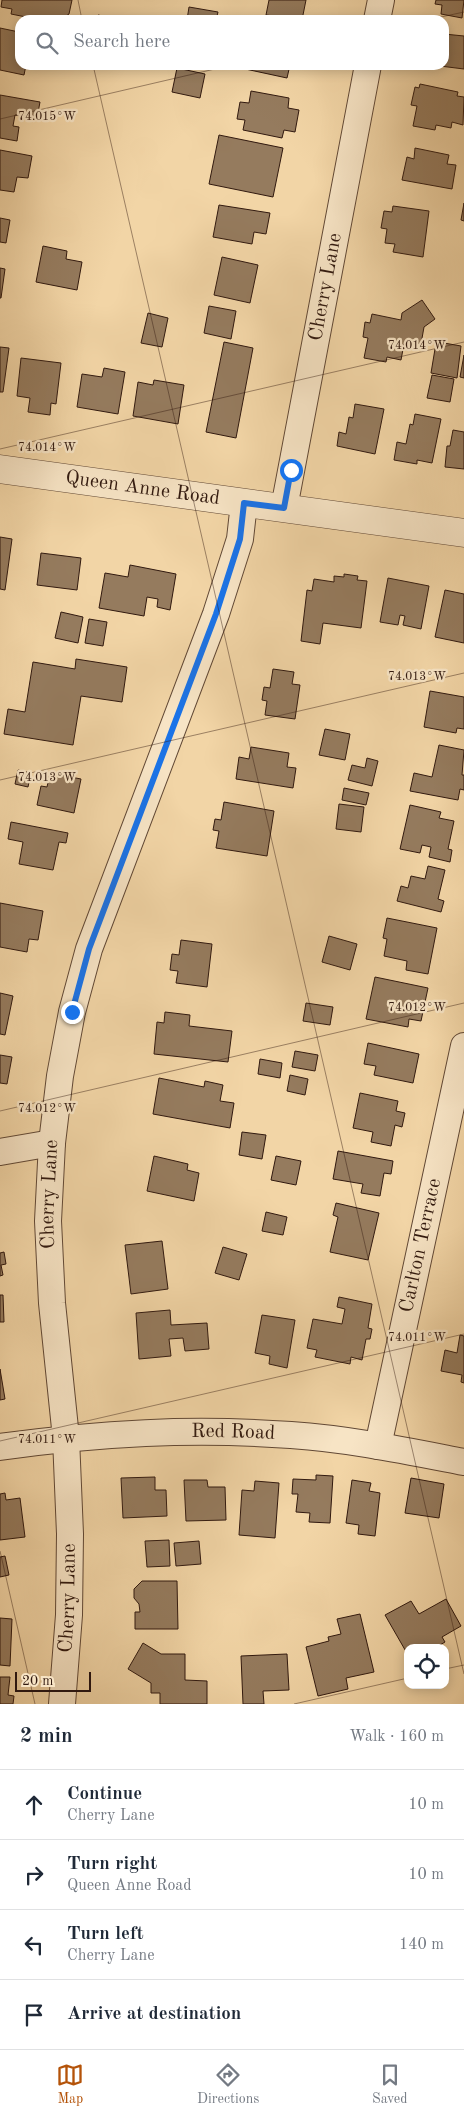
<!DOCTYPE html>
<html lang="en">
<head>
<meta charset="utf-8">
<style>
	body { margin:0; font-family:"Old Standard TT",serif; background:#f6f6f7; color:#1f2937 }
	.controls { position:absolute; right:15px; bottom:15px; display:grid; overflow:hidden; border-radius:10px; box-shadow:0 2px 12px #0003 }
	.controls button { width:45px; height:45px; display:grid; place-items:center; padding:0; border:0; border-bottom:1px solid #e0e1e3; background:#fff; color:#1f2937; font:25px sans-serif }
	.scale { position:absolute; left:15px; bottom:12px; width:76px; box-sizing:border-box; padding-left:5px; border:2px solid #31190f; border-top:0; font-size:14px; line-height:18px; white-space:nowrap; color:#31190f; -webkit-text-stroke:4px #f7e4c5; paint-order:stroke }
	.stop { position:absolute; width:15px; height:15px; margin:-11px; border:4px solid #1a73e8; border-radius:50%; background:#fff }
	.stop.end { background:#1a73e8; border-color:#fff; box-shadow:0 1px 5px #0008 }
	.list { margin:0; padding:0; list-style:none }
	h2 { display:flex; justify-content:space-between; align-items:center; height:65px; margin:0; padding:0 20px; font-size:21px }
	h2 small { font-size:16px; font-weight:400; color:#747a83 }
	.list li { display:grid; grid-template-columns:32px 1fr auto; gap:15px; align-items:center; box-sizing:border-box; height:70px; padding:0 20px; border-top:1px solid #e0e1e3 }
	.list b { display:block; font-size:19px; white-space:nowrap }
	.list p { margin:0; font-size:16px; white-space:nowrap; color:#747a83 }
	.list em { font-size:16px; font-style:normal; color:#747a83 }
	.icon { flex:none; width:28px; height:28px; fill:none; stroke:currentColor; stroke-width:2; stroke-linecap:round; stroke-linejoin:round }
	.map { position:relative; flex:none; width:464px; height:1704px; overflow:hidden }
	.search { position:absolute; background:#fff; box-shadow:0 2px 12px #0003; left:15px; right:15px; top:15px; height:55px; display:flex; align-items:center; gap:12px; box-sizing:border-box; padding:0 18px; border-radius:15px; color:#747a83; font-size:19px }
	.sheet { height:345px; background:#fff }
	nav { display:flex; justify-content:space-around; align-items:center; box-sizing:border-box; height:70px; border-top:1px solid #e0e1e3; background:#fff; font-size:14px; color:#747a83 }
	nav a { display:grid; justify-items:center; gap:2px }
	nav .on { color:#b45309 }
	.map>svg:first-child { display:block }
	.building { fill:#957b5e; stroke:#31190f }
	.lines { fill:none; stroke-linecap:round; stroke-linejoin:round }
	.minor-casing { stroke:#614835; stroke-width:28 }
	.tertiary-casing { stroke:#614835; stroke-width:29 }
	.minor { stroke:#f7e4c5; stroke-width:26 }
	.tertiary { stroke:#f7e4c5; stroke-width:28 }
	.route { stroke:#1a73e8; stroke-width:6 }
	.ticks { fill:none; stroke:#31190f; stroke-width:1; stroke-opacity:0.45 }
	.labels { text-anchor:middle; dominant-baseline:central; stroke-width:4.5; stroke-linejoin:round; paint-order:stroke }
	.street-label { font-size:20px; fill:#31190f; stroke:#f7e4c5 }
	.ticks-label { font-size:12px; text-anchor:middle; fill:#31190f; stroke:#f7e4c5; stroke-width:4.5; stroke-linejoin:round; paint-order:stroke }
</style>
</head>
<body>
<div class="map">
<svg width="464" height="1704" viewBox="0 0 464 1704">
	<rect width="100%" height="100%" fill="#f2d5a6"/>
	<filter id="stains"><feTurbulence type="fractalNoise" baseFrequency=".004" numOctaves="4"/><feColorMatrix values="0 0 0 0 .2 0 0 0 0 .09 0 0 0 0 .02 0 0 0 .5 -.17"/></filter>
	<radialGradient id="worn" r=".72"><stop offset=".6" stop-color="#630" stop-opacity="0"/><stop offset="1" stop-color="#630" stop-opacity=".3"/></radialGradient>
	<g class="building">
		<polygon points="2,0 72,0 69,14 60,20 25,20 26,17 11,14 12,9 1,7"/>
		<polygon points="269,0 306,0 302,20 266,15"/>
		<polygon points="436,0 464,0 462,18 441,14 442,5 435,4"/>
		<polygon points="189,7 218,12 216,20 187,20"/>
		<polygon points="98,15 122,20 96,20"/>
		<polygon points="0,28 19,32 17,41 20,42 20,65 26,65 24,75 0,70"/>
		<polygon points="444,34 464,36 464,69 432,65 444,65"/>
		<polygon points="236,65 290,65 287,78 236,67"/>
		<polygon points="177,68 205,74 200,98 172,92"/>
		<polygon points="420,84 458,92 457,96 464,97 463,125 452,122 451,128 436,125 435,130 413,126 417,106 411,105 415,87 419,88"/>
		<polygon points="251,91 289,98 288,108 299,110 295,132 284,130 282,138 243,130 245,120 237,119 240,102 249,103"/>
		<polygon points="0,95 40,102 37,118 15,115 13,126 19,127 17,141 0,138"/>
		<polygon points="219,135 283,148 273,197 209,184"/>
		<polygon points="415,148 449,155 447,164 456,165 452,189 402,180 407,157 414,159"/>
		<polygon points="0,150 32,156 28,178 17,177 14,192 0,190"/>
		<polygon points="464,203 464,221 461,220"/>
		<polygon points="219,205 270,213 266,234 254,232 252,244 213,237"/>
		<polygon points="393,206 429,211 423,257 393,252 395,244 385,243 387,229 381,228 384,211 392,212"/>
		<polygon points="0,218 10,220 6,243 0,242"/>
		<polygon points="43,246 67,251 66,259 82,262 77,290 36,282"/>
		<polygon points="222,257 258,265 250,303 214,295"/>
		<polygon points="0,268 5,269 1,298 0,298"/>
		<polygon points="422,300 435,319 424,327 421,344 415,342 414,346 404,344 401,360 387,357 386,362 364,358 368,338 363,337 365,322 370,323 372,314 401,320 402,313"/>
		<polygon points="209,306 236,311 231,339 204,333"/>
		<polygon points="148,313 168,318 162,347 141,343"/>
		<polygon points="224,342 253,348 236,438 206,432"/>
		<polygon points="444,343 461,346 457,378 431,373 435,349 443,350"/>
		<polygon points="0,347 9,348 3,392 0,392"/>
		<polygon points="464,355 464,378 460,377"/>
		<polygon points="21,358 61,363 56,404 51,403 50,415 28,412 30,398 17,396"/>
		<polygon points="104,368 125,372 118,414 77,407 82,374 102,377"/>
		<polygon points="432,375 454,379 450,402 427,398"/>
		<polygon points="154,380 184,385 178,424 133,416 138,382 153,385"/>
		<polygon points="355,404 384,409 375,454 337,446 339,432 346,434 349,417 353,418"/>
		<polygon points="415,414 441,419 432,463 417,460 417,464 394,460 397,442 406,444 410,424 413,425"/>
		<polygon points="453,430 464,432 464,469 445,467 447,446 450,446"/>
		<polygon points="0,537 12,539 5,590 0,589"/>
		<polygon points="41,553 81,558 77,590 37,585"/>
		<polygon points="130,565 176,574 170,610 157,607 158,599 147,597 144,616 99,608 105,573 128,577"/>
		<polygon points="344,574 358,576 357,580 367,581 361,628 323,623 320,644 301,641 307,590 312,591 314,579 334,582 334,576 344,577"/>
		<polygon points="388,578 429,586 421,629 403,625 405,616 400,615 398,625 380,622"/>
		<polygon points="445,590 464,594 464,643 435,637"/>
		<polygon points="61,612 83,617 78,643 55,638"/>
		<polygon points="89,619 107,622 103,646 85,643"/>
		<polygon points="76,659 127,667 122,702 81,696 73,745 4,734 8,709 25,712 33,662 75,669"/>
		<polygon points="273,669 294,672 292,684 300,685 295,719 265,715 267,701 262,700 264,687 270,688"/>
		<polygon points="430,691 464,697 464,729 457,728 456,733 424,727"/>
		<polygon points="325,729 350,734 345,760 319,755"/>
		<polygon points="439,745 464,750 462,775 464,775 464,790 460,789 458,800 410,791 414,773 432,777"/>
		<polygon points="251,747 289,753 287,767 296,768 293,788 236,779 239,757 249,759"/>
		<polygon points="367,758 378,761 372,786 348,780 352,765 365,768"/>
		<polygon points="18,770 31,773 28,787 15,784"/>
		<polygon points="50,773 81,779 74,813 37,805 41,786 47,787"/>
		<polygon points="344,788 369,793 366,805 342,800"/>
		<polygon points="224,802 274,811 267,856 216,848 219,831 213,830 215,819 221,820"/>
		<polygon points="339,804 364,807 361,832 336,829"/>
		<polygon points="410,805 441,812 439,818 454,821 448,849 452,850 450,862 429,857 431,847 422,845 420,853 400,849"/>
		<polygon points="11,822 68,833 66,843 59,842 53,870 19,864 23,842 8,839"/>
		<polygon points="428,866 445,870 438,899 444,901 441,912 397,901 401,886 408,888 411,876 425,879"/>
		<polygon points="0,903 43,911 38,940 29,939 27,952 0,947"/>
		<polygon points="387,918 437,928 428,974 406,970 407,961 384,956 387,939 383,938"/>
		<polygon points="329,936 357,944 350,970 322,962"/>
		<polygon points="181,940 212,944 207,987 176,983 178,971 170,970 172,954 179,955"/>
		<polygon points="375,977 428,988 421,1021 409,1019 408,1027 366,1019"/>
		<polygon points="0,993 13,996 5,1035 0,1034"/>
		<polygon points="306,1003 333,1007 330,1025 303,1021"/>
		<polygon points="165,1012 190,1015 189,1026 232,1031 228,1062 154,1054 157,1022 164,1023"/>
		<polygon points="368,1043 419,1054 413,1083 374,1075 376,1066 364,1064"/>
		<polygon points="295,1051 318,1055 315,1071 292,1067"/>
		<polygon points="0,1055 12,1057 7,1084 0,1083"/>
		<polygon points="260,1059 282,1063 280,1078 258,1074"/>
		<polygon points="290,1075 308,1079 305,1095 287,1091"/>
		<polygon points="159,1078 204,1087 205,1081 223,1085 220,1101 234,1103 230,1128 153,1114"/>
		<polygon points="360,1093 398,1101 396,1111 405,1113 402,1127 395,1125 391,1146 371,1142 373,1132 353,1128"/>
		<polygon points="242,1132 266,1135 262,1159 239,1155"/>
		<polygon points="338,1151 393,1161 391,1174 384,1173 380,1196 361,1193 363,1184 333,1179"/>
		<polygon points="154,1156 188,1164 187,1170 199,1173 194,1201 147,1191"/>
		<polygon points="276,1156 301,1161 296,1185 271,1180"/>
		<polygon points="336,1203 379,1213 368,1260 330,1252 338,1217 333,1215"/>
		<polygon points="266,1212 287,1217 283,1235 262,1231"/>
		<polygon points="162,1241 168,1289 131,1294 125,1245"/>
		<polygon points="223,1247 247,1254 239,1280 215,1273"/>
		<polygon points="4,1252 6,1264 1,1265 3,1275 0,1276 0,1253"/>
		<polygon points="0,1295 3,1295 4,1322 0,1322"/>
		<polygon points="339,1297 372,1304 368,1328 372,1329 370,1339 366,1339 362,1360 351,1357 350,1364 315,1357 317,1350 307,1348 313,1319 342,1324 345,1309 337,1307"/>
		<polygon points="170,1310 171,1325 207,1323 209,1349 185,1351 183,1338 169,1339 171,1356 139,1359 136,1313"/>
		<polygon points="262,1315 295,1320 287,1368 269,1364 270,1356 255,1353"/>
		<polygon points="460,1335 464,1336 464,1383 461,1382 462,1375 441,1371 445,1350 457,1353"/>
		<polygon points="0,1369 5,1399 0,1400"/>
		<polygon points="316,1475 333,1476 330,1523 309,1522 310,1513 296,1512 298,1494 292,1494 293,1479 316,1480"/>
		<polygon points="155,1477 155,1490 166,1490 167,1516 123,1518 121,1478"/>
		<polygon points="411,1478 444,1484 439,1518 405,1513"/>
		<polygon points="184,1480 207,1480 208,1487 225,1487 226,1520 186,1521"/>
		<polygon points="352,1480 371,1483 369,1491 380,1493 375,1536 358,1534 359,1525 346,1523"/>
		<polygon points="255,1481 279,1483 275,1538 239,1535 242,1490 254,1491"/>
		<polygon points="5,1493 6,1500 20,1498 25,1537 0,1540 0,1494"/>
		<polygon points="169,1540 170,1566 147,1567 145,1541"/>
		<polygon points="199,1541 201,1564 176,1566 174,1543"/>
		<polygon points="5,1556 9,1575 0,1577 0,1557"/>
		<polygon points="142,1581 177,1581 178,1629 135,1629 135,1612 140,1612 139,1604 134,1598 134,1589"/>
		<polygon points="446,1599 461,1626 442,1637 445,1642 435,1648 408,1648 408,1655 385,1615 411,1601 419,1614"/>
		<polygon points="360,1614 374,1672 346,1678 348,1689 318,1696 306,1647 329,1641 328,1637 341,1634 337,1619"/>
		<polygon points="0,1618 12,1619 10,1666 0,1665"/>
		<polygon points="143,1643 161,1654 185,1654 185,1680 207,1681 207,1704 160,1704 160,1693 151,1693 151,1683 128,1669"/>
		<polygon points="287,1654 289,1690 263,1691 264,1704 243,1704 241,1656"/>
		<polygon points="0,1677 10,1677 8,1695 14,1696 13,1704 0,1704"/>
	</g>
	<g class="lines">
		<g class="minor-casing">
			<g id="minor">
				<polyline points="377,20 381,0"/>
				<path id="s1" d="M284,508L368,65"/>
				<polyline points="0,1152 52,1143"/>
				<path id="s2" d="M378,1446L464,1046"/>
				<path id="s3" d="M0,1447C100,1433 191,1428 291,1435C350,1439 407,1451 464,1462"/>
				<path id="s4" d="M62,1704L69,1615L70,1534L66,1438L52,1303L48,1221L52,1143L60,1076L72,1012L89,949L216,614L240,539L244,503"/>
			</g>
		</g>
		<g class="tertiary-casing">
			<g id="tertiary">
				<path id="s5" d="M0,469L464,533"/>
			</g>
		</g>
		<use href="#minor" class="minor"/>
		<use href="#tertiary" class="tertiary"/>
	</g>
	<g class="lines">
		<polyline class="route" points="72,1012 89,949 216,614 240,539 244,503 284,508 291,470"/>
	</g>
	<path class="ticks" d="M78,0L82,20M427,20L464,12M93,65L464,1674M0,119L232,65M0,449L464,342M0,780L464,673M0,1111L464,1003M0,1441L464,1334M0,1551L35,1704M445,1669L464,1665M294,1704L408,1678"/>
	<g class="labels">
		<g class="street-label">
			<text stroke="none"><textPath href="#s1" startOffset="225">Cherry Lane</textPath></text>
			<text stroke="none"><textPath href="#s5" startOffset="144">Queen Anne Road</textPath></text>
			<text stroke="none"><textPath href="#s4" startOffset="511">Cherry Lane</textPath></text>
			<text stroke="none"><textPath href="#s2" startOffset="205">Carlton Terrace</textPath></text>
			<text stroke="none"><textPath href="#s3" startOffset="234">Red Road</textPath></text>
			<text stroke="none"><textPath href="#s4" startOffset="106">Cherry Lane</textPath></text>
		</g>
	</g>
	<g class="ticks-label">
		<text x="47" y="120">74.015°W</text>
		<text x="417" y="349">74.014°W</text>
		<text x="47" y="451">74.014°W</text>
		<text x="417" y="680">74.013°W</text>
		<text x="47" y="781">74.013°W</text>
		<text x="417" y="1011">74.012°W</text>
		<text x="47" y="1112">74.012°W</text>
		<text x="417" y="1341">74.011°W</text>
		<text x="47" y="1443">74.011°W</text>
	</g>
	<rect width="100%" height="100%" filter="url(#stains)"/>
	<rect width="100%" height="100%" fill="url(#worn)"/>
</svg>
<div class="controls">
<button><svg class="icon" aria-label="locate" viewBox="0 0 24 24"><circle cx="12" cy="12" r="6"/><path d="M12 2v4M12 18v4M2 12h4M18 12h4"/></svg></button>
</div>
<div class="scale">20 m</div>
<div class="stop" style="left:291px;top:470px"></div>
<div class="stop end" style="left:72px;top:1012px"></div>
<div class="search"><svg class="icon" aria-label="search" viewBox="0 0 24 24"><circle cx="10" cy="10" r="6"/><path d="M15 15l6 6"/></svg>Search here</div>
</div>
<section class="sheet">
<h2>2 min<small>Walk · 160 m</small></h2>
<ul class="list">
<li><svg class="icon" aria-label="ahead" viewBox="0 0 24 24"><path d="M12 20V5M6 11l6-6 6 6"/></svg><div><b>Continue</b><p>Cherry Lane</p></div><em>10 m</em></li>
<li><svg class="icon" aria-label="right" viewBox="0 0 24 24"><path d="M7 20v-9h11M14 6l5 5-5 5"/></svg><div><b>Turn right</b><p>Queen Anne Road</p></div><em>10 m</em></li>
<li><svg class="icon" aria-label="left" viewBox="0 0 24 24"><path d="M17 20v-9H6M10 6l-5 5 5 5"/></svg><div><b>Turn left</b><p>Cherry Lane</p></div><em>140 m</em></li>
<li><svg class="icon" aria-label="arrive" viewBox="0 0 24 24"><path d="M6 21V4h12l-3 4 3 4H6"/></svg><div><b>Arrive at destination</b></div></li>
</ul>
</section>
<nav>
<a class="on"><svg class="icon" aria-label="map" viewBox="0 0 24 24"><path d="M3 6l6-2 6 2 6-2v14l-6 2-6-2-6 2zM9 4v14M15 6v14"/></svg>Map</a>
<a><svg class="icon" aria-label="directions" viewBox="0 0 24 24"><path d="M12 3l9 9-9 9-9-9zM9 14v-3h6M13 9l2 2-2 2"/></svg>Directions</a>
<a><svg class="icon" aria-label="saved" viewBox="0 0 24 24"><path d="M7 4h10v16l-5-4-5 4z"/></svg>Saved</a>
</nav>
</body>
</html>
